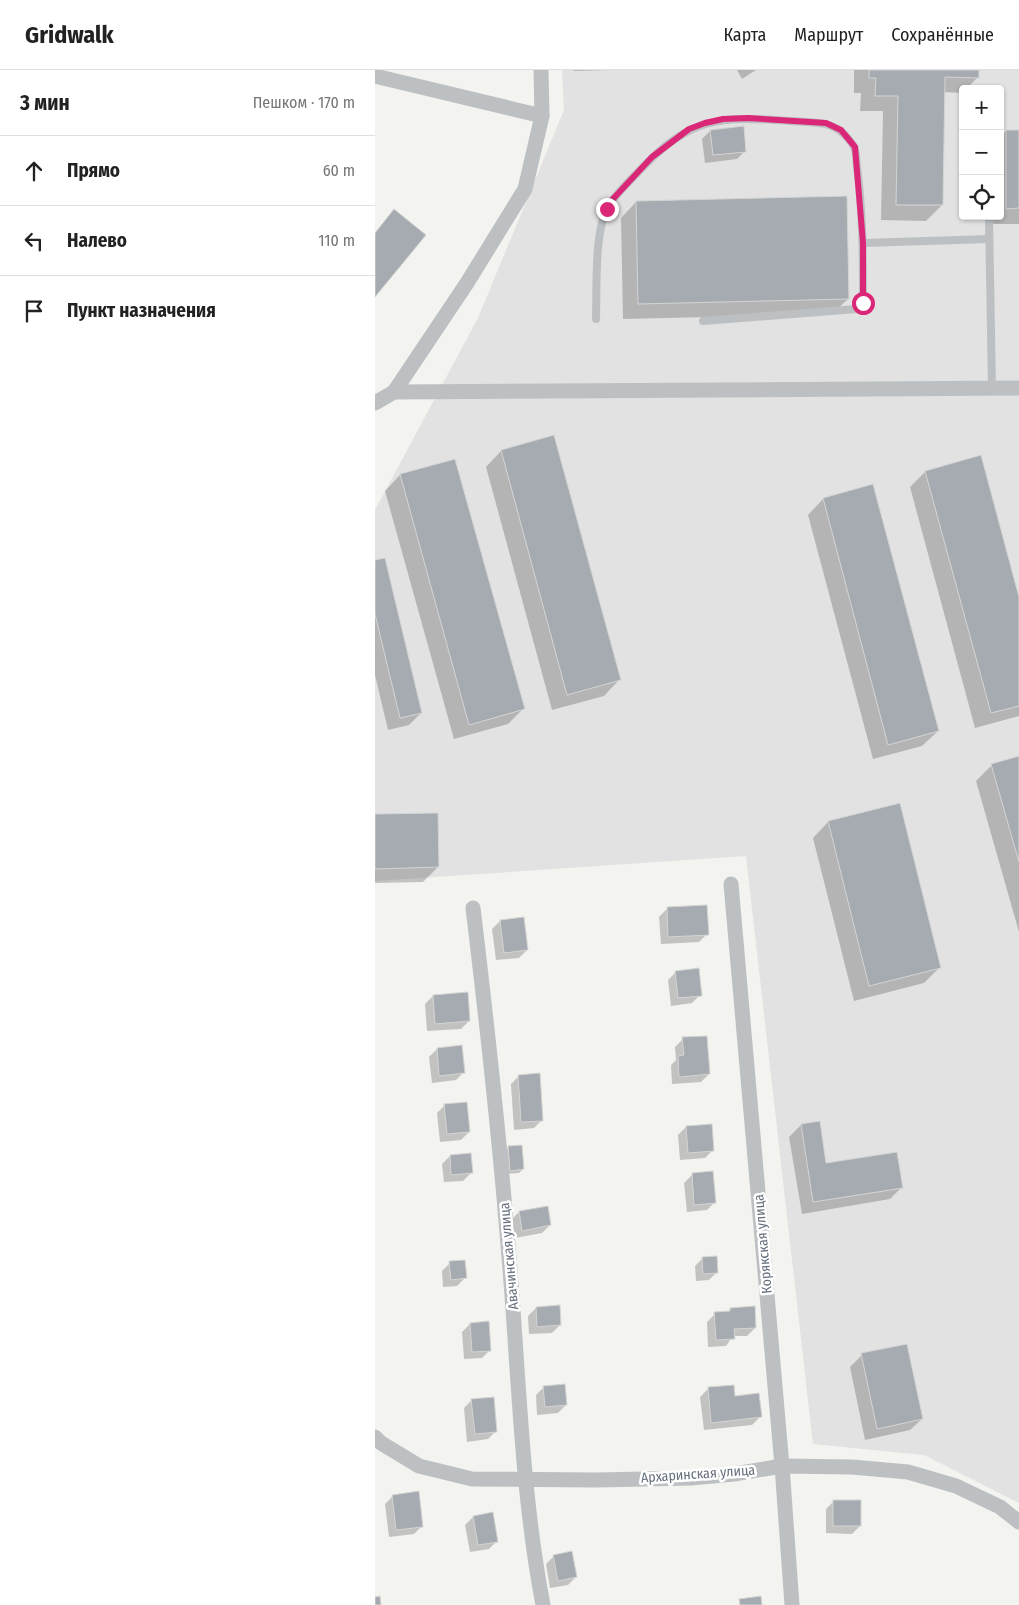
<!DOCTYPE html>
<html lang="ru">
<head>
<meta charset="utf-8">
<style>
	body { margin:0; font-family:"Fira Sans Condensed",sans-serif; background:#f6f6f6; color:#222 }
	.controls { position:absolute; right:15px; top:15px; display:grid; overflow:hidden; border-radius:5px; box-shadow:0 1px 4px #0004 }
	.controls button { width:45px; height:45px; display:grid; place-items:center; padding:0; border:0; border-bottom:1px solid #e0e0e0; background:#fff; color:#222; font:25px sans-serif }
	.stop { position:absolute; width:15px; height:15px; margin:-11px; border:4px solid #db2777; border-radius:50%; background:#fff }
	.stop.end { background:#db2777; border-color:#fff; box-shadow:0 1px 5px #0008 }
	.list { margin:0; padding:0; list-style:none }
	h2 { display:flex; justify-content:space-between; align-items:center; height:65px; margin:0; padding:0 20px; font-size:21px }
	h2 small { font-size:16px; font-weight:400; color:#767676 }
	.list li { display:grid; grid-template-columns:32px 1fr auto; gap:15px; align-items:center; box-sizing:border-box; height:70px; padding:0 20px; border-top:1px solid #e0e0e0 }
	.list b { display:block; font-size:19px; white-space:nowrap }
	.list em { font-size:16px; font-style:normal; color:#767676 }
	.icon { flex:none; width:28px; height:28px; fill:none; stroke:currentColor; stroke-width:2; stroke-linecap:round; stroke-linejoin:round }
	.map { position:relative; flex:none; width:644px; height:1535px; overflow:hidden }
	header { display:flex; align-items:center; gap:30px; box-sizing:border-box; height:70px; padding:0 25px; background:#fff; border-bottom:1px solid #e0e0e0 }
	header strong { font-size:24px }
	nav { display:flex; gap:28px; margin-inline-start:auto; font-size:18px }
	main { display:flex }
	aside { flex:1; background:#fff }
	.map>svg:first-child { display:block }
	.built { fill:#e1e2e1; fill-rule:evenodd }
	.shadow { fill:#0003 }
	.building { fill:#a6abb1; stroke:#d4d5d3 }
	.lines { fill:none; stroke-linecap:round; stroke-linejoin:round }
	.service { stroke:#bdc0c3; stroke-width:8 }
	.minor { stroke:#bdc0c3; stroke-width:15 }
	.route { stroke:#db2777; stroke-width:6 }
	.labels { text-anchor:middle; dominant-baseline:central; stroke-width:5; stroke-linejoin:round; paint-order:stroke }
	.street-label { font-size:14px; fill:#66707d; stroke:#fff }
</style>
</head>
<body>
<header>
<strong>Gridwalk</strong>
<nav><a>Карта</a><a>Маршрут</a><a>Сохранённые</a></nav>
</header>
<main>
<aside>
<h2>3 мин<small>Пешком · 170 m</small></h2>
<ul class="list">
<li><svg class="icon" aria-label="ahead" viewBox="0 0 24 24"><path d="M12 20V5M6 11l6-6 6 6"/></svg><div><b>Прямо</b></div><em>60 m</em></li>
<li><svg class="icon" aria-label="left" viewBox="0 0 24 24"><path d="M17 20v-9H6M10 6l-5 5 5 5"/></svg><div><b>Налево</b></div><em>110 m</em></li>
<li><svg class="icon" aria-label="arrive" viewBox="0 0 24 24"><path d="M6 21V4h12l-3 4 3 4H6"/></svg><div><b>Пункт назначения</b></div></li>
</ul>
</aside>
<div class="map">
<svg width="644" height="1535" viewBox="0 0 644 1535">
	<rect width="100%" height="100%" fill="#f3f3f0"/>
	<path class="built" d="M187,0H644V1433L549,1385L438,1374L371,786L0,811V440L103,248L189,40ZM588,19H625V146H588Z"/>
	<g class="shadow">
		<polygon points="199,0 235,0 199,1"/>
		<polygon points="362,0 381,0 367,9"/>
		<polygon points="479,0 603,0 603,7 591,19 588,19 587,23 568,22 567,135 551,151 506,150 508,41 485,41 486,23 479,23"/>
		<polygon points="335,61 370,81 362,89 330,93 327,69"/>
		<polygon points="631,61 644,61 644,154 616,154 616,146 625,146 625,67"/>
		<polygon points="261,132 473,229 457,244 248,249 246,148"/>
		<polygon points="126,381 244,610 229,626 177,640 111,397"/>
		<polygon points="79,390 148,639 133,654 79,669 10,421 25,405"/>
		<polygon points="550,402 644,531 644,646 600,658 535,417"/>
		<polygon points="497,416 563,661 547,676 498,689 433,445 448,429"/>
		<polygon points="0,492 46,643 34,655 13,660 0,605"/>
		<polygon points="644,688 644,862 601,711 617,695"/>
		<polygon points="524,734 565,897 549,913 479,931 438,768 453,752"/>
		<polygon points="0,746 63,797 48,812 0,813"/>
		<polygon points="292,839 332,864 324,872 286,874 284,847"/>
		<polygon points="125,851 152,880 144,888 121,890 117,859"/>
		<polygon points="301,902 325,925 317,933 296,936 293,910"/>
		<polygon points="58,926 94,951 86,959 52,961 50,934"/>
		<polygon points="308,969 334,1004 326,1012 297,1014 296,995 301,990 300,977"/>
		<polygon points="62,979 89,1002 81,1010 57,1013 54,987"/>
		<polygon points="144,1006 167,1050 159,1058 139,1060 136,1014"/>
		<polygon points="70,1035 94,1062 86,1070 65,1072 62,1043"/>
		<polygon points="426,1055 450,1094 527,1117 515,1129 427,1144 414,1067"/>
		<polygon points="311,1057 338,1080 330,1088 305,1090 303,1065"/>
		<polygon points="133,1078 148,1099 144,1103 131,1104 130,1081"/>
		<polygon points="75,1086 96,1103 88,1111 69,1112 67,1094"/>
		<polygon points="317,1105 340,1132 332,1140 312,1142 309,1113"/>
		<polygon points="144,1142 175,1155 167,1163 140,1168 136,1150"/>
		<polygon points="328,1188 342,1202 334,1210 321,1211 320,1196"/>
		<polygon points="75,1193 90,1208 82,1216 68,1217 67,1201"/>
		<polygon points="161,1238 185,1255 177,1263 154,1264 153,1246"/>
		<polygon points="356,1239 380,1258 372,1266 358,1266 351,1276 333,1277 332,1252 340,1244 352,1243"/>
		<polygon points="95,1254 115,1280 107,1288 89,1289 87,1262"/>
		<polygon points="487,1285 547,1349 535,1360 490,1370 475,1297"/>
		<polygon points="169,1317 191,1335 183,1343 162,1345 161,1325"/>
		<polygon points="333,1319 358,1327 385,1347 377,1355 329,1360 325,1327"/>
		<polygon points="97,1330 121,1361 113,1369 92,1372 89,1338"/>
		<polygon points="18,1426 47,1456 39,1464 14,1467 10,1434"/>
		<polygon points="459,1431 485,1456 477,1464 451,1463 451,1439"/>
		<polygon points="98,1447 122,1471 114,1479 95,1482 90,1455"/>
		<polygon points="179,1486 201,1507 193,1515 175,1518 171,1494"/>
	</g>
	<g class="building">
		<polygon points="494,0 604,0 604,8 570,7 568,135 521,135 523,26 500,26 501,8 494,8"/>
		<polygon points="369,56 371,82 338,85 335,60"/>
		<polygon points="631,60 644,60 644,138 631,139"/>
		<polygon points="472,126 474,229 263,234 261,131"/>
		<polygon points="19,139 51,165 0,227 0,163"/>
		<polygon points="179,365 246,610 192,625 126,380"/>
		<polygon points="606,385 644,527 644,636 616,643 550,401"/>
		<polygon points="80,389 150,639 94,655 25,404"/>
		<polygon points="498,414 564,661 513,675 448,428"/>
		<polygon points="10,488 47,643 25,648 0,544 0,490"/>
		<polygon points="644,686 644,792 616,694"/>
		<polygon points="525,733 566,898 494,916 453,751"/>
		<polygon points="63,743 64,797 0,799 0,744"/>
		<polygon points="332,835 334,865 293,867 292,837"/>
		<polygon points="149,847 153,880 129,883 125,850"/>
		<polygon points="324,898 327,926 303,928 300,901"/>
		<polygon points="93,922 95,951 60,954 58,925"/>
		<polygon points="332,966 335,1004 304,1007 303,986 309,985 307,967"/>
		<polygon points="87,975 90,1003 64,1006 62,978"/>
		<polygon points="165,1003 168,1051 146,1052 143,1005"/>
		<polygon points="92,1032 95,1062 72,1064 69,1034"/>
		<polygon points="445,1051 451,1093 522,1082 528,1118 438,1132 426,1054"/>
		<polygon points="337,1054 339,1081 313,1083 311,1056"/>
		<polygon points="147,1075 149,1099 135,1101 133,1076"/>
		<polygon points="96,1083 98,1103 76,1105 75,1085"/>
		<polygon points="338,1101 341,1133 319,1135 317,1103"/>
		<polygon points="173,1136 176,1155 147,1161 144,1141"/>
		<polygon points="342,1186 343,1203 328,1204 327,1187"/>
		<polygon points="90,1190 92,1208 76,1210 74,1191"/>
		<polygon points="185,1235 186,1255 162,1257 161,1237"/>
		<polygon points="380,1236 381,1258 359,1259 360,1269 341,1270 339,1242 355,1241 355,1238"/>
		<polygon points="114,1251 116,1281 97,1282 95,1253"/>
		<polygon points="532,1274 548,1349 502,1359 486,1283"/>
		<polygon points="190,1314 192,1335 170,1337 168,1316"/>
		<polygon points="359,1315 360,1326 384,1323 387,1347 336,1353 333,1317"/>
		<polygon points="119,1327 122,1362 100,1364 96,1329"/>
		<polygon points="44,1421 48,1457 21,1460 17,1425"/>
		<rect x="458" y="1430" width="28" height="26"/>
		<polygon points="118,1442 123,1472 103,1475 98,1446"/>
		<polygon points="197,1481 202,1507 183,1511 178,1485"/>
		<polygon points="5,1526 6,1535 0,1535 0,1527"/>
		<polygon points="386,1526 387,1535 365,1535 364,1529"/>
	</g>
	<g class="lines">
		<g class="service">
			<polyline points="614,146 617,319"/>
			<polyline points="488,173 614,169"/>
			<path d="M221,249C222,219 219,161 233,137C241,123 254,112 265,100C316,46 345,46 415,51C443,53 461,49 478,75C482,81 481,90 482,97C488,142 488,187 488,233L482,239L328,251"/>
		</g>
		<g class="minor">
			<polyline points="0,6 167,46"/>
			<polyline points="19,322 92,213 150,119 167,46 166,0"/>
			<polyline points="0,333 19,322 644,318"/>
			<polyline points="356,814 407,1396 417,1535"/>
			<path d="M98,838C112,954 125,1071 134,1188C144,1304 146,1420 168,1535"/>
			<polyline points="0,1367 6,1373 44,1396 97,1409 222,1410 316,1408 359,1404 407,1396 477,1397 533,1402 581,1416 625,1437 644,1452"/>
		</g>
	</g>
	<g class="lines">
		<polyline class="route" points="232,139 237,130 277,87 314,59 330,53 348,49 373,48 451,53 466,60 480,77 488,173 488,233"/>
	</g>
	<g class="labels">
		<g class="street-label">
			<text transform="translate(388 1174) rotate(-95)">Корякская улица</text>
			<text transform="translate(134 1186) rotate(-95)">Авачинская улица</text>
			<text transform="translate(323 1404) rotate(-4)">Архаринская улица</text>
		</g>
	</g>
</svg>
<div class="controls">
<button>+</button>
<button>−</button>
<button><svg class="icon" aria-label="locate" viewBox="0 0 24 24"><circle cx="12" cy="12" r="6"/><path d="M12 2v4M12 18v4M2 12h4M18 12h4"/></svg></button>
</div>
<div class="stop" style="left:488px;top:233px"></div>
<div class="stop end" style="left:232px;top:139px"></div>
</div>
</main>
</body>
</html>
